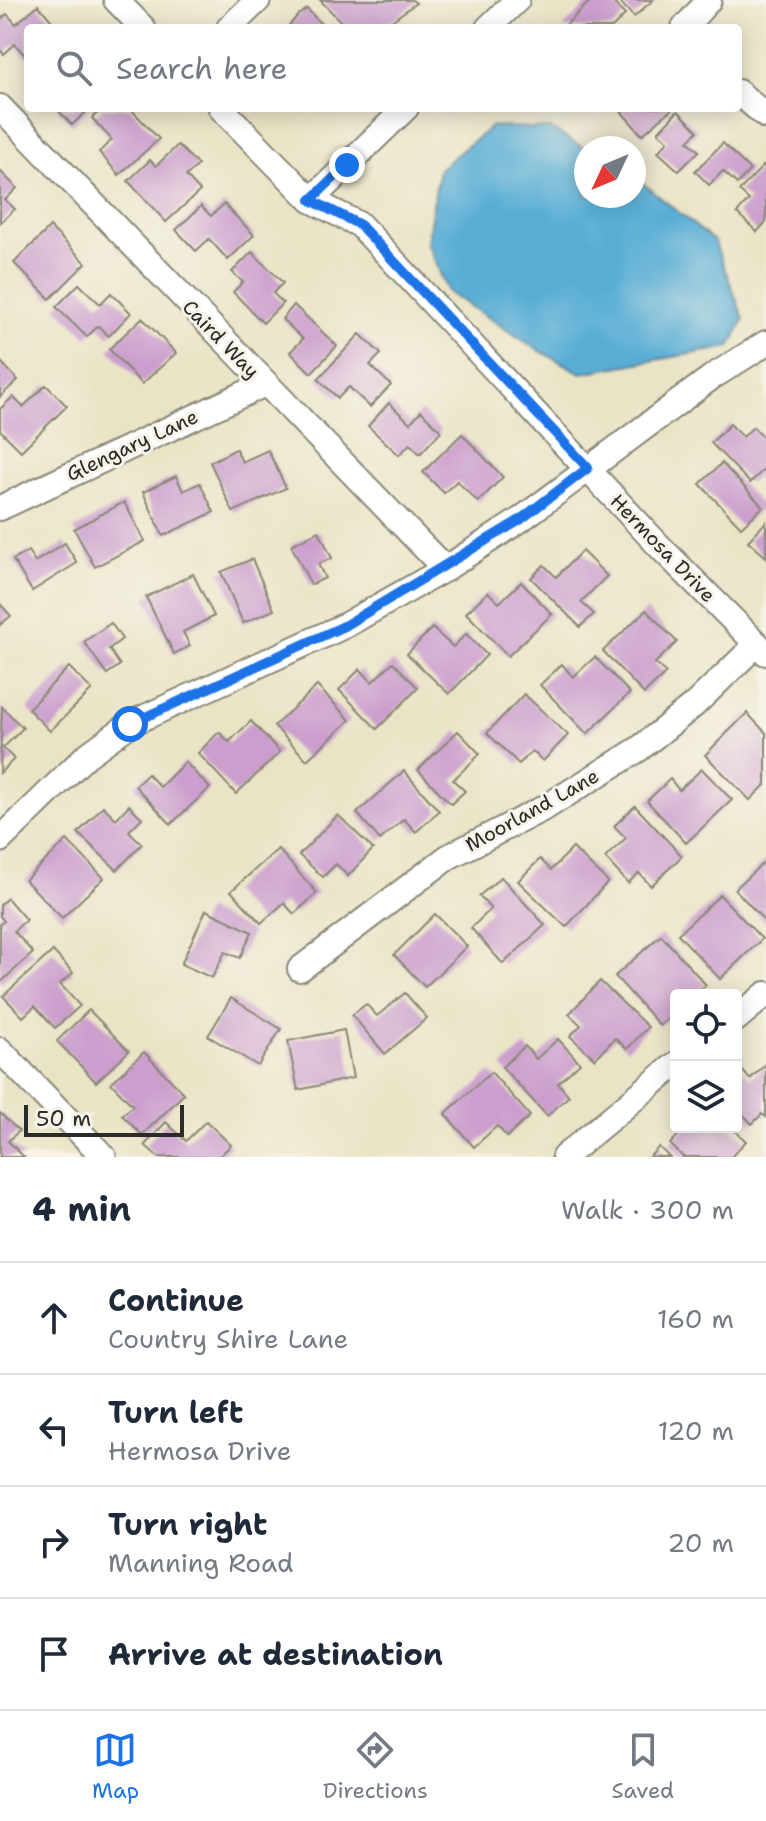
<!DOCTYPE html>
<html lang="en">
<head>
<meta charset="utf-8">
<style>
	body { margin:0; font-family:"Shantell Sans",sans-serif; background:#f6f6f7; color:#1f2937 }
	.controls { position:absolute; right:24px; bottom:24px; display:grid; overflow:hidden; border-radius:8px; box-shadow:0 4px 20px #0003 }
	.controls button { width:72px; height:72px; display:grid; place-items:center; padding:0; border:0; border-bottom:2px solid #e0e1e3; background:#fff; color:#1f2937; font:40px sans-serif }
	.compass { position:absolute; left:574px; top:136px; width:72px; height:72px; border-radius:50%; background:#fff; box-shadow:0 4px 20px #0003; rotate:226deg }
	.scale { position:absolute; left:24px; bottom:20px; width:160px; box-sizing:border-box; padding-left:8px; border:4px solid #2b2b2b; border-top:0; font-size:22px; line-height:28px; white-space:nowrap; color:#2b2b2b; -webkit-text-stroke:6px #f7f3e8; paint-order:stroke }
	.stop { position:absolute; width:24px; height:24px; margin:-18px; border:6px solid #1a73e8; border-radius:50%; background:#fff }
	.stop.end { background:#1a73e8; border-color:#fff; box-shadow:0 2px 8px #0008 }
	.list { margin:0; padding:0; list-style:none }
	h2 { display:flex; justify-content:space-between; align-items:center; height:104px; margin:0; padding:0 32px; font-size:34px }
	h2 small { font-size:26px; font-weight:400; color:#747a83 }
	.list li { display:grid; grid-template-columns:52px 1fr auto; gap:24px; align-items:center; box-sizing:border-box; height:112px; padding:0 32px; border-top:2px solid #e0e1e3 }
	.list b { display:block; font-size:30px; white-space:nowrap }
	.list p { margin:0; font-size:26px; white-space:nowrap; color:#747a83 }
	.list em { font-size:26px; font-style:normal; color:#747a83 }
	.icon { flex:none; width:44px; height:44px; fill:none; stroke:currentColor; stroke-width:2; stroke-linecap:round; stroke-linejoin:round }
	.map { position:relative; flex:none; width:766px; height:1157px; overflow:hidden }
	.search { position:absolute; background:#fff; box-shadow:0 4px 20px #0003; left:24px; right:24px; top:24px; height:88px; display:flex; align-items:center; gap:20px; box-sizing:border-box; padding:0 28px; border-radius:8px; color:#747a83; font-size:30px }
	.sheet { height:552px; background:#fff }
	nav { display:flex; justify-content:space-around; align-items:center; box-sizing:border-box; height:112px; border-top:2px solid #e0e1e3; background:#fff; font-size:22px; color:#747a83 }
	nav a { display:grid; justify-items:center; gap:4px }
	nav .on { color:#1a73e8 }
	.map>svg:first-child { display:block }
	.water { fill:#59add5; stroke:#426c80; stroke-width:2 }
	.building { fill:#cb9ecd }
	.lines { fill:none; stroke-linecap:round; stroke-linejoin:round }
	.street-casing { stroke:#8a8878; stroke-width:28 }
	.street { stroke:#fff; stroke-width:24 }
	.route { stroke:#1a73e8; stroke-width:10 }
	.labels { text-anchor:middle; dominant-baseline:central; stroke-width:6; stroke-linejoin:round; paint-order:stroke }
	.street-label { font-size:20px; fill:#2b2b2b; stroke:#f7f3e8 }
</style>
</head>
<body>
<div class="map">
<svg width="766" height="1157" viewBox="0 0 766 1157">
	<rect width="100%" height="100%" fill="#f7f3e8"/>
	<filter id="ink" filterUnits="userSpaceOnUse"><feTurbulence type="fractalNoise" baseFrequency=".0125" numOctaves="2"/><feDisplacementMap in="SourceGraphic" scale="16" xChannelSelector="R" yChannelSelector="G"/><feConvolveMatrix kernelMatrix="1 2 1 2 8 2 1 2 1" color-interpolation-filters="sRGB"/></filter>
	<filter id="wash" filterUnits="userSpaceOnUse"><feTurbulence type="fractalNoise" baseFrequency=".006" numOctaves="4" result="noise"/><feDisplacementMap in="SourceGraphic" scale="32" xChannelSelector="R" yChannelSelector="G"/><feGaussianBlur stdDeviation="1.8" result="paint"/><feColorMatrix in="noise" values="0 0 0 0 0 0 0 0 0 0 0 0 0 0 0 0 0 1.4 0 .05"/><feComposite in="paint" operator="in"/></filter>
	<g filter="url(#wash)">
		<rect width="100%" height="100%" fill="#eae4c6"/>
		<polygon class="water" points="492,126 551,129 586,149 586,196 634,196 634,176 714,241 744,319 730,347 581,373 540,351 448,292 427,242 439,169"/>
		<g id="blocks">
			<g class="building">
				<polygon points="320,0 412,0 416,3 382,28 347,28"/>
				<polygon points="591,0 611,0 625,15 612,28 563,28"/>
				<polygon points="618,0 653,0 634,17"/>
				<polygon points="38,5 58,28 28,28 28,59 15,44 4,54 0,50 0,20 7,14 16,24"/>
				<polygon points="307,9 325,28 287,28 298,15"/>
				<polygon points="56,108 90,108 72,125"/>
				<polygon points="103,108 130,108 159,139 119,175 99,152 112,140 92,118"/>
				<polygon points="618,108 673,108 642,135"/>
				<polygon points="678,111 698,131 688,141 699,151 679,171 658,152 668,141 658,132"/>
				<polygon points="723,143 750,170 737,184 723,171 709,185 695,171"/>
				<polygon points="178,145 198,165 186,176 200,191 166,222 128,181 150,160 156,166"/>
				<polygon points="763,166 766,169 766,222 757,232 737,213 749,200 739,191"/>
				<polygon points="0,171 17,188 5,200 15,209 0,223"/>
				<polygon points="224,204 254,235 228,260 209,239 196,251 176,230 201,206 211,216"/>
				<polygon points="50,227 86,263 50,299 14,263"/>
				<polygon points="252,252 283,283 273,293 283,303 263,323 233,292 243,282 232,272"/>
				<polygon points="79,284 100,304 111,293 131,313 109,336 98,326 87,337 56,307"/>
				<polygon points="294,305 337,346 311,373 290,352 303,339 282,319"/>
				<polygon points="142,318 176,353 142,384 109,349"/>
				<polygon points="360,334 381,354 370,365 391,385 370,407 349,387 338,398 318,379"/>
				<polygon points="0,361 18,380 0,397"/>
				<polygon points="46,385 67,406 21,451 0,430 0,409 13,397 23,407"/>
				<polygon points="389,403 410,423 421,411 441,431 420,454 410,444 399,455 368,426"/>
				<polygon points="730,424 743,437 753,427 766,440 766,467 750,483 711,443"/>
				<polygon points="462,434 503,477 478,502 457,481 444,493 423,472"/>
				<polygon points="236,449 242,462 268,450 286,488 233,512 210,462"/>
				<polygon points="722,463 763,507 741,527 700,484"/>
				<polygon points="176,476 183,491 200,483 214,512 163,536 143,492"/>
				<polygon points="124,502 145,541 95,567 74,529"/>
				<polygon points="766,522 766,557 748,541"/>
				<polygon points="319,531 332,558 318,564 325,578 311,585 291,545"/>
				<polygon points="65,543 77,563 32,591 13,560 28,551 35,562"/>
				<polygon points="582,551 607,576 581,602 594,614 580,627 531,578 544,565 556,577"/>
				<polygon points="252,559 274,610 243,623 221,572"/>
				<polygon points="193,574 214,616 183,632 190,646 174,654 146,597"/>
				<polygon points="521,582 552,614 508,656 466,613 488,592 499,603"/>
				<polygon points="0,604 11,616 0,625"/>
				<polygon points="646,610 677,642 655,663 666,673 644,694 603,651"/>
				<polygon points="111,623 122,639 109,649 120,665 107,674 84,642"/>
				<polygon points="432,628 453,647 466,634 487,655 449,694 407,654"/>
				<polygon points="595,657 630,693 587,734 540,685 562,664 573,677"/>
				<polygon points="393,662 418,688 377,729 339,690 360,669 372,682"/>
				<polygon points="69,667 92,690 50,731 28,709"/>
				<polygon points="317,686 350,720 307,760 274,726"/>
				<polygon points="524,694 568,735 543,761 532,751 519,764 487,733"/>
				<polygon points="2,707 23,728 3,748 14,759 0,773"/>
				<polygon points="747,713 766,733 766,784 750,800 705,755"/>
				<polygon points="251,721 280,752 236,794 198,753 219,732 229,742"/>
				<polygon points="458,731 480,754 453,780 465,791 451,804 418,770"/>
				<polygon points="185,762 210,788 171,824 135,786 148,774 160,787"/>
				<polygon points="702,769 732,800 686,843 647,801 670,779 679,790"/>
				<polygon points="404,771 439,811 416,832 404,819 380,840 357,813"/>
				<polygon points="129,805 142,818 129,831 142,844 117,870 78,833 103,806 116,819"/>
				<polygon points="635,806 682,856 651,886 639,873 628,883 605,858 626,838 614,826"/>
				<polygon points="338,815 373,849 348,876 336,864 323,877 299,855"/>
				<polygon points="67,840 104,878 62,918 25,880"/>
				<polygon points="573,848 608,882 566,927 518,881 540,859 551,870"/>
				<polygon points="278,849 317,893 294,914 284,903 261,923 231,891"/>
				<polygon points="766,860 766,923 735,889"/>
				<polygon points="501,877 545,925 503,964 471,928 491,909 479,896"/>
				<polygon points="720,895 762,939 720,979 678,934"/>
				<polygon points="7,898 26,920 14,931 33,953 0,983 0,924 4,921 0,916 0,905"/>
				<polygon points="206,910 252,932 240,958 225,952 212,978 181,964"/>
				<polygon points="435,914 467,946 425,987 394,955"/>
				<polygon points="661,935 706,985 694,995 676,995 676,1011 660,1026 615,976"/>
				<polygon points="53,951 73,973 60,984 80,1006 55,1028 35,1006 23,1017 3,996"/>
				<polygon points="600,981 648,1027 627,1049 615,1038 595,1059 570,1036 581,1025 569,1014"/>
				<polygon points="405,993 427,1018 385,1054 352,1015 366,1004 377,1016"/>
				<polygon points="231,998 281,1029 258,1066 208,1036"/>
				<polygon points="89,1010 129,1051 96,1082 57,1041"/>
				<polygon points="344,1030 353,1078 298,1090 288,1041"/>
				<polygon points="558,1039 580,1063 558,1083 569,1096 547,1116 502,1067 525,1046 536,1059"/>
				<polygon points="144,1052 184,1094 142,1135 122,1115 133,1106 111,1083"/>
				<polygon points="766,1064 766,1117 762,1114 752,1124 736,1107 736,1069 739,1067 750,1079"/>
				<polygon points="491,1072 530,1116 507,1137 497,1126 474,1147 445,1114"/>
				<polygon points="0,1113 19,1131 8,1141 24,1157 0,1157"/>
				<polygon points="206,1121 231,1145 219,1157 158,1157 145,1145 166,1122 186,1141"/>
				<polygon points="686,1127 731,1127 746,1141 731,1157 683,1157 670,1144"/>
				<polygon points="659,1147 669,1157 649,1157"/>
			</g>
		</g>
	</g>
	<g filter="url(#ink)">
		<use href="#blocks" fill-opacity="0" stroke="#8a8878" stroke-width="2"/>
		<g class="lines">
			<g class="street-casing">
				<g id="street">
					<polyline points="116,0 143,28"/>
					<polyline points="229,28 258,0"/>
					<polyline points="488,28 517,0"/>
					<polyline points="684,28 709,0"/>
					<polyline points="738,92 766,116"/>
					<polyline points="0,107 445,569"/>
					<polyline points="221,108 311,200 360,225 662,549 766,653"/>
					<polyline points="311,200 406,108"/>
					<polyline points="0,508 265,384"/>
					<polyline points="0,840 86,756 130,724 344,626 445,569 520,520 712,377 766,343"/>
					<polyline points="300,969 448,857 546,807 639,749 694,705 757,644"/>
					<polyline points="736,1019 766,994"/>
					<polyline points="0,1050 104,1157"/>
					<polyline points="564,1157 676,1064"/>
				</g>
			</g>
			<use href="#street" class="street"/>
		</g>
	</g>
	<g class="lines" filter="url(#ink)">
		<polyline class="route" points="130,724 344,626 520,520 588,468 360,225 311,200 347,165"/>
	</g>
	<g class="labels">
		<g class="street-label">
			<text transform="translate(221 339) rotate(46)">Caird Way</text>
			<text transform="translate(132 445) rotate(-25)">Glengary Lane</text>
			<text transform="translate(663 548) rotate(46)">Hermosa Drive</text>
			<text transform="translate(532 810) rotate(-29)">Moorland Lane</text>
		</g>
	</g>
</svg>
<div class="controls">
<button><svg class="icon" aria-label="locate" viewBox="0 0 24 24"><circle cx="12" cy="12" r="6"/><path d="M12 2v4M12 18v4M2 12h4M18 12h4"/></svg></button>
<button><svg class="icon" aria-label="layers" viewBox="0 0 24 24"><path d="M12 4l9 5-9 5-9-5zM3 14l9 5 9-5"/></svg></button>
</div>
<svg class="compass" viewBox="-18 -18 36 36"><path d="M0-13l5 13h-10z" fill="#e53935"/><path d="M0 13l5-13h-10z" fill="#747a83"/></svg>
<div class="scale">50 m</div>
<div class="stop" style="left:130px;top:724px"></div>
<div class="stop end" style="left:347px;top:165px"></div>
<div class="search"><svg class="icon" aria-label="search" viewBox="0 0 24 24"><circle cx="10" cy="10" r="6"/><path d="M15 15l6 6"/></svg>Search here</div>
</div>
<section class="sheet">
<h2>4 min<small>Walk · 300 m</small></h2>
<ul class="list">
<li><svg class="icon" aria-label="ahead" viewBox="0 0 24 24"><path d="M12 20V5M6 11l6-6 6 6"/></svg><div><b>Continue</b><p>Country Shire Lane</p></div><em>160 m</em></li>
<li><svg class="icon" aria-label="left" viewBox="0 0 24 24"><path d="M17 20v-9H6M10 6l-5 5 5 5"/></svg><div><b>Turn left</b><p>Hermosa Drive</p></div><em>120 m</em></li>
<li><svg class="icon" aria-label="right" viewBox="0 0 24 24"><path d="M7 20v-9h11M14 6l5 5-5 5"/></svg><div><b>Turn right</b><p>Manning Road</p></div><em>20 m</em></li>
<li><svg class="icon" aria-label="arrive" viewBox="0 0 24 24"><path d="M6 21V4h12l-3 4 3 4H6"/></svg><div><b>Arrive at destination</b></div></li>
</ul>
</section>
<nav>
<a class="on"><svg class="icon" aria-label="map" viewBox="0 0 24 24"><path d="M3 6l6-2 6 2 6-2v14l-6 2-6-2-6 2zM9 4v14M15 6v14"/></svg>Map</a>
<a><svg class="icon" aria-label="directions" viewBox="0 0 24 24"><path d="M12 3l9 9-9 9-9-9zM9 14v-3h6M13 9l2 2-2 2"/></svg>Directions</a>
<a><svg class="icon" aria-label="saved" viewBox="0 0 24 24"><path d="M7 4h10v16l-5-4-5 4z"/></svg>Saved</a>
</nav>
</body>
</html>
